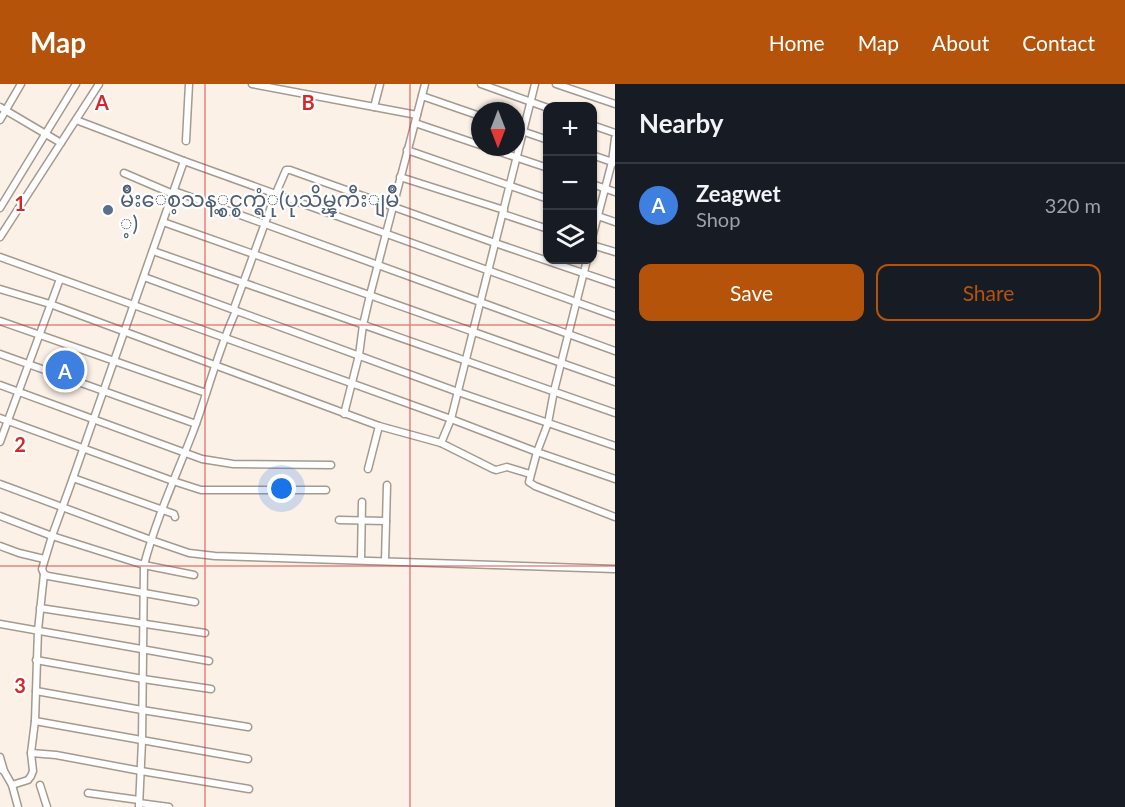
<!DOCTYPE html>
<html lang="en">
<head>
<meta charset="utf-8">
<style>
	body { margin:0; font-family:Lato,"Noto Sans Myanmar",sans-serif; background:#242831; color:#f1f3f6 }
	.controls { position:absolute; right:18px; top:18px; display:grid; overflow:hidden; border-radius:12px; box-shadow:0 2px 4px #0004 }
	.controls button { width:54px; height:54px; display:grid; place-items:center; padding:0; border:0; border-bottom:2px solid #363941; background:#171b24; color:#f1f3f6; font:30px sans-serif }
	.compass { position:absolute; left:471px; top:18px; width:54px; height:54px; border-radius:50%; background:#171b24; box-shadow:0 2px 4px #0004; rotate:180deg }
	.you { position:absolute; left:282px; top:405px; width:21px; height:21px; margin:-15px; border:4px solid #fff; border-radius:50%; background:#1a73e8; box-shadow:0 0 0 9px #1a73e833 }
	.badge { display:grid; place-items:center; width:39px; height:39px; border-radius:50%; background:#b45309; color:#fff; font-size:20px; font-weight:700 }
	.pin { position:absolute; translate:-50% -50%; border:3px solid #fff; box-shadow:0 2px 6px #0006 }
	.list { margin:0; padding:0; list-style:none }
	h2 { display:flex; justify-content:space-between; align-items:center; height:78px; margin:0; padding:0 24px; font-size:26px }
	h2 small { font-size:20px; font-weight:400; color:#9ea1a6 }
	.list li { display:grid; grid-template-columns:39px 1fr auto; gap:18px; align-items:center; box-sizing:border-box; height:84px; padding:0 24px; border-top:2px solid #363941 }
	.list b { display:block; font-size:22px; white-space:nowrap }
	.list p { margin:0; font-size:20px; white-space:nowrap; color:#9ea1a6 }
	.list em { font-size:20px; font-style:normal; color:#9ea1a6 }
	.actions { display:flex; gap:12px; padding:18px 24px }
	.actions a { flex:1; padding:14px 0; border:2px solid #b45309; border-radius:12px; text-align:center; font-size:21px; color:#b45309 }
	.actions .main { background:#b45309; color:#fff }
	.icon { flex:none; width:33px; height:33px; fill:none; stroke:currentColor; stroke-width:2; stroke-linecap:round; stroke-linejoin:round }
	.map { position:relative; flex:none; width:615px; height:723px; overflow:hidden }
	header { display:flex; align-items:center; gap:36px; box-sizing:border-box; height:84px; padding:0 30px; background:#b45309; color:#fff }
	header strong { font-size:28px }
	nav { display:flex; gap:33px; margin-inline-start:auto; font-size:21px }
	main { display:flex }
	aside { flex:1; background:#171b24 }
	.map>svg:first-child { display:block }
	.lines { fill:none; stroke-linecap:round; stroke-linejoin:round }
	.minor-casing { stroke:#a49a90; stroke-width:9 }
	.minor { stroke:#fff; stroke-width:6 }
	.grid { fill:none; stroke:#d62828; stroke-width:1.5; stroke-opacity:0.55 }
	.service-dot { fill:#5c6f8a; stroke:#fff; stroke-width:2 }
	.labels { text-anchor:middle; dominant-baseline:central; stroke-width:4.5; stroke-linejoin:round; paint-order:stroke }
	.service-label { font-size:21px; fill:#4e5e75; stroke:#fff; text-anchor:start }
	.grid-label { font-size:20px; text-anchor:middle; font-weight:bold; fill:#d62828; stroke:#fff; stroke-width:4.5; stroke-linejoin:round; paint-order:stroke }
</style>
</head>
<body>
<header>
<strong>Map</strong>
<nav><a>Home</a><a>Map</a><a>About</a><a>Contact</a></nav>
</header>
<main>
<div class="map">
<svg width="615" height="723" viewBox="0 0 615 723">
	<rect width="100%" height="100%" fill="#fcf1e7"/>
	<g class="lines">
		<g class="minor-casing">
			<g id="minor">
				<polyline points="252,0 417,31"/>
				<polyline points="481,0 548,24"/>
				<polyline points="556,0 615,20"/>
				<polyline points="422,12 480,32"/>
				<polyline points="0,23 61,59"/>
				<polyline points="374,23 380,0"/>
				<polyline points="0,36 21,0"/>
				<polyline points="76,36 184,77 615,232"/>
				<polyline points="415,39 480,61"/>
				<polyline points="592,41 615,49"/>
				<polyline points="516,45 548,56"/>
				<polyline points="186,57 189,0"/>
				<polyline points="485,63 548,84"/>
				<polyline points="407,66 548,115"/>
				<polyline points="592,71 615,79"/>
				<polyline points="184,77 73,394 52,452 42,485 44,490 48,492 195,518"/>
				<polyline points="124,89 173,110"/>
				<polyline points="400,93 504,126"/>
				<polyline points="592,100 615,108"/>
				<polyline points="174,107 615,267"/>
				<polyline points="0,124 76,0"/>
				<polyline points="503,130 548,145"/>
				<polyline points="592,130 615,138"/>
				<polyline points="163,138 615,298"/>
				<polyline points="0,153 99,0"/>
				<polyline points="592,154 612,78 615,54"/>
				<polyline points="592,161 615,168"/>
				<polyline points="153,167 615,329"/>
				<polyline points="0,173 451,335 537,368 615,395"/>
				<polyline points="587,176 554,307 548,339 537,368 529,398 535,402 615,433"/>
				<polyline points="144,193 458,308 615,362"/>
				<polyline points="0,205 50,220 379,342 441,359 493,385 496,386 507,383 530,390"/>
				<polyline points="0,237 206,309"/>
				<polyline points="0,270 196,340"/>
				<polyline points="0,301 202,375 233,380 331,381"/>
				<polyline points="344,330 359,271 363,241 370,211 425,0"/>
				<polyline points="0,334 173,397 201,406 326,406"/>
				<polyline points="0,358 60,195"/>
				<polyline points="441,359 451,335 535,0"/>
				<polyline points="368,385 379,342"/>
				<polyline points="73,394 174,430 175,433"/>
				<polyline points="0,400 151,456 189,469 215,472 615,485"/>
				<polyline points="0,432 52,452 144,481 194,491"/>
				<polyline points="339,436 386,437"/>
				<polyline points="0,462 19,469 44,475"/>
				<polyline points="361,476 362,418"/>
				<polyline points="385,477 387,401"/>
				<polyline points="40,524 205,549"/>
				<polyline points="0,540 209,577"/>
				<polyline points="36,576 143,595 211,605"/>
				<polyline points="36,607 142,626 248,643"/>
				<polyline points="35,637 248,675"/>
				<polyline points="31,669 56,671 141,687 249,705"/>
				<polyline points="0,673 4,687"/>
				<polyline points="0,685 4,687 12,701 18,723"/>
				<polyline points="12,701 28,696 31,692 33,687 31,669 35,637 38,546 44,490"/>
				<polyline points="40,701 47,723"/>
				<polyline points="88,709 139,716"/>
				<polyline points="139,719 169,723"/>
				<path d="M139,723L142,657L144,481C156,435 176,392 193,348C208,308 218,266 236,227L234,224L276,109L286,86H290L495,159L615,200"/>
			</g>
		</g>
		<use href="#minor" class="minor"/>
	</g>
	<path class="grid" d="M205,0V723M410,0V723M0,241H615M0,482H615"/>
	<circle class="service-dot" cx="108" cy="126" r="6"/>
	<g class="labels">
		<g class="service-label">
			<text x="120" y="114">မ်ိဳးေစ့သန့္စင္စက္ရံု(ပုသိမ္ၾကီးျမိဳ<tspan x="120" dy="24">့)</tspan></text>
		</g>
	</g>
	<g class="grid-label">
		<text x="102" y="26">A</text>
		<text x="308" y="26">B</text>
		<text x="20" y="127">1</text>
		<text x="20" y="368">2</text>
		<text x="20" y="609">3</text>
	</g>
</svg>
<div class="controls">
<button>+</button>
<button>−</button>
<button><svg class="icon" aria-label="layers" viewBox="0 0 24 24"><path d="M12 4l9 5-9 5-9-5zM3 14l9 5 9-5"/></svg></button>
</div>
<svg class="compass" viewBox="-18 -18 36 36"><path d="M0-13l5 13h-10z" fill="#e53935"/><path d="M0 13l5-13h-10z" fill="#9ea1a6"/></svg>
<div class="you"></div>
<div class="pin badge" style="left:65px;top:286px;background:#3f7fe0">A</div>
</div>
<aside>
<h2>Nearby<small></small></h2>
<ul class="list">
<li><span class="badge" style="background:#3f7fe0">A</span><div><b>Zeagwet</b><p>Shop</p></div><em>320 m</em></li>
</ul>
<div class="actions"><a class="main">Save</a><a>Share</a></div>
</aside>
</main>
</body>
</html>
